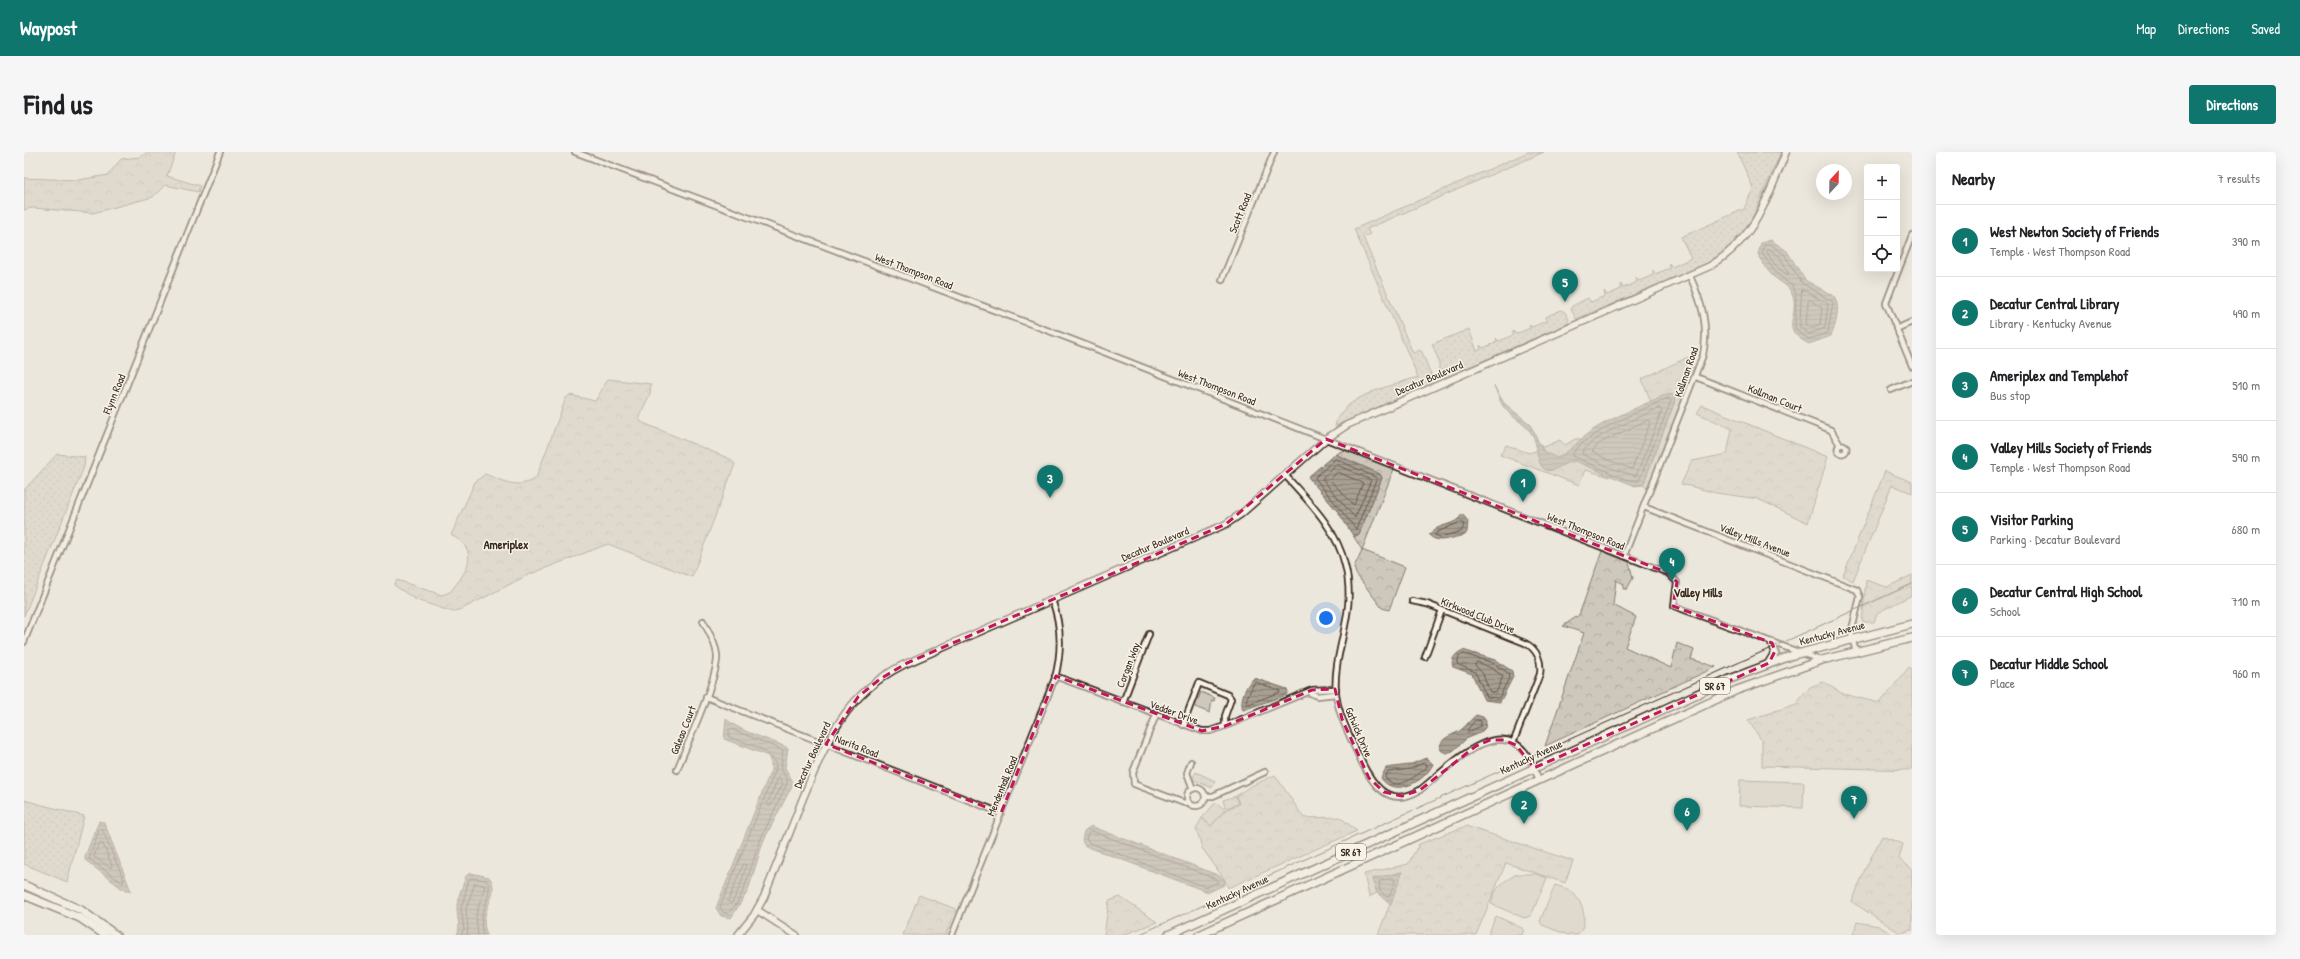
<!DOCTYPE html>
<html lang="en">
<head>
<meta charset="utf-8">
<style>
	body { margin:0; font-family:"Patrick Hand",sans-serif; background:#f6f6f6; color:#202124 }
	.controls { position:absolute; right:12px; top:12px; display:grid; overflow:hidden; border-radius:4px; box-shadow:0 4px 16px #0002 }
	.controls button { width:36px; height:36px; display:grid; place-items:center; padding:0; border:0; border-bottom:1px solid #e0e0e0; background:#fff; color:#202124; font:20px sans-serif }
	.compass { position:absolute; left:1792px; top:12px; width:36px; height:36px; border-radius:50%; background:#fff; box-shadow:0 4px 16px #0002; rotate:22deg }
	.you { position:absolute; left:1302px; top:466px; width:14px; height:14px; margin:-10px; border:3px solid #fff; border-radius:50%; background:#1a73e8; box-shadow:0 0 0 6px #1a73e833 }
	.badge { display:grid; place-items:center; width:26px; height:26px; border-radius:50%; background:#0f766e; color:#fff; font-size:13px; font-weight:700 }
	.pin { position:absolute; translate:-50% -33px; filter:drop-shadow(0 1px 2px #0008) }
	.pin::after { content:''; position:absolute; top:21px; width:14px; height:12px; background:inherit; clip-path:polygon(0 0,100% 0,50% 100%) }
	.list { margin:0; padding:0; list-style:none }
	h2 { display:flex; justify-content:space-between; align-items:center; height:52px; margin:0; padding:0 16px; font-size:17px }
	h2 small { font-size:13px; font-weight:400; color:#757577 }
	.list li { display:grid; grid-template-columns:26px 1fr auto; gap:12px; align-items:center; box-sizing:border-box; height:72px; padding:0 16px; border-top:1px solid #e0e0e0 }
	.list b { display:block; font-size:15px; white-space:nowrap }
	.list p { margin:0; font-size:13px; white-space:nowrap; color:#757577 }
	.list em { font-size:13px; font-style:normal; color:#757577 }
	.icon { flex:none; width:22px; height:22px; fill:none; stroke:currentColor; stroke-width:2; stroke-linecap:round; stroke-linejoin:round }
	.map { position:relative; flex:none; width:1888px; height:783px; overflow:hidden; border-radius:4px }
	header { display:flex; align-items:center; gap:24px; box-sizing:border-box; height:56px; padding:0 20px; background:#0f766e; color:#fff }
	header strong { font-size:19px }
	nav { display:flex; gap:22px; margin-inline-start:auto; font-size:14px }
	.intro { display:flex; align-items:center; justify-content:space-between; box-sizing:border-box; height:96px; padding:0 24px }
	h1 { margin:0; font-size:28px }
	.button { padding:10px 18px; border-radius:4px; background:#0f766e; color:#fff; font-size:14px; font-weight:700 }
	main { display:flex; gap:24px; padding:0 24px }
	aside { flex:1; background:#fff; border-radius:4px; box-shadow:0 4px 16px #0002 }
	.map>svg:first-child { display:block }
	.grass { fill:url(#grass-dots); stroke:#84796d }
	.forest { fill:url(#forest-crowns); stroke:#84796d }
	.garden { fill:#cec8bc; stroke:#84796d }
	.water { fill:url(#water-rules); stroke:#7c7064 }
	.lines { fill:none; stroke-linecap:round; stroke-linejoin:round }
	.shore { stroke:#67594d; stroke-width:1 }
	.street-casing { stroke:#3b2a1e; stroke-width:8 }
	.secondary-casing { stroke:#3b2a1e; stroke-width:9 }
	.primary-casing { stroke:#3b2a1e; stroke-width:10 }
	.street { stroke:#f7f3e8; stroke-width:4.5 }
	.secondary { stroke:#f7f3e8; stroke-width:6 }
	.primary { stroke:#f7f3e8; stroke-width:7 }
	.rail { stroke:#3b2a1e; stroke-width:1 }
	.marked { fill:none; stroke:#c2185b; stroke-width:3; stroke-dasharray:8 5; stroke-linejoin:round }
	.labels { text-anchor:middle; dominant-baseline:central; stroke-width:3; stroke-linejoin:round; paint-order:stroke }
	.shield { fill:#f7f3e8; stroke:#73665b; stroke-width:1 }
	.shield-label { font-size:10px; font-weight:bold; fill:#3b2a1e }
	.street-label { font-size:11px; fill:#3b2a1e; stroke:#f7f3e8 }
	.neighbourhood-label { font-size:12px; font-weight:bold; fill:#3b2a1e; stroke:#f7f3e8 }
</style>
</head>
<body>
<header>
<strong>Waypost</strong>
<nav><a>Map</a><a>Directions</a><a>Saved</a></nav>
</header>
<div class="intro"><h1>Find us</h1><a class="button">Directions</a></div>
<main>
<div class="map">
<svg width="1888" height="783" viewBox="0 0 1888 783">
	<defs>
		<pattern id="grass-dots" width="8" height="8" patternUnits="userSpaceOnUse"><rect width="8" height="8" fill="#cec8bc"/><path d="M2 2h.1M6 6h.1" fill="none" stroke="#b2aca1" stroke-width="1.8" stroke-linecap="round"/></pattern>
		<pattern id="forest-crowns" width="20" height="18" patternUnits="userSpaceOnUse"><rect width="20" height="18" fill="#cec8bc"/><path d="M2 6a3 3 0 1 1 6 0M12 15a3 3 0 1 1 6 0" fill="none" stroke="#b2aca1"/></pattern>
		<pattern id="water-rules" width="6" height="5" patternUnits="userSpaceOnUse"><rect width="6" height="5" fill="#a89f93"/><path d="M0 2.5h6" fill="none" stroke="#8a8277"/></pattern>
	</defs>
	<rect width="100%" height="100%" fill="#ece7dc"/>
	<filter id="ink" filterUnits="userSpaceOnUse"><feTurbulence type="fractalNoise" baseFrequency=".025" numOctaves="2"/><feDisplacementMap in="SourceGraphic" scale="8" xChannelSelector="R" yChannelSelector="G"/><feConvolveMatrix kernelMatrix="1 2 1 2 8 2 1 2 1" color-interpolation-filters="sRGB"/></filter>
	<g filter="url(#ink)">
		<g class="grass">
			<path d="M1504,0H1520L1343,77L1346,82L1339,85L1389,201L1396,198L1398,200L1409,227L1405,233L1311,274C1316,244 1369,233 1394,225L1330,77Z"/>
			<polygon points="1713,0 1757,0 1726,71 1717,83 1698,102 1681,113 1552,167 1547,157 1548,154 1564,146 1567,150 1581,144 1580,139 1583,143 1597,137 1597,132 1599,136 1613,130 1612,125 1615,129 1629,123 1629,118 1631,122 1646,116 1645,111 1648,115 1667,106 1657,85 1720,57 1729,36"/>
			<polygon points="1537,158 1541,160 1545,168 1543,172 1425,224 1418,224 1415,221 1415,209 1408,192 1445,177 1453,199 1457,197 1456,193 1459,196 1473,190 1472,186 1475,189 1489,183 1489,179 1492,182 1506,176 1505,172 1508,175 1522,169 1521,165"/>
			<polygon points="33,302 61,305 60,315 0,464 0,338"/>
			<polygon points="1172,620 1191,629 1188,636 1168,627"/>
			<polygon points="0,648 60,664 43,730 0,712"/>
		</g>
		<g class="forest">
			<polygon points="124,0 152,0 143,24 176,34 174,40 141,33 129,45 69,61 8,56 0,58 0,26 54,28 84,23 97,7 116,5"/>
			<polygon points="1664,205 1671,220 1624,337 1619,333 1651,249 1643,242 1627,250 1618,227"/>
			<path d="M584,227L627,232L626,242L615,265L617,270L706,307L711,312L668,425L584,392L504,423L442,455L429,460L392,448L370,433L373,428L418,443L426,440C442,421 458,399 427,383L451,330L461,322C481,329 493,338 512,326L542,246L546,243L571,249Z"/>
			<polygon points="1678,253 1804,305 1784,371 1734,347 1692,341 1657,332 1668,309 1703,302 1708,277 1673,261"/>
			<path d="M1551,287H1557L1549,296L1533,306C1523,305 1519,301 1517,292L1520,295L1536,288L1541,293Z"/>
			<path d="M1482,293L1505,301L1514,298L1515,306L1522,318C1530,319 1535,314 1542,310C1554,304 1575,320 1586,325L1561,318L1555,333L1476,303Z"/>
			<polygon points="1320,298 1370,317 1338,398 1381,415 1365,458 1358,456 1332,422 1330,415 1338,398 1330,385 1335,382 1358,326 1356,322 1311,302"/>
			<polygon points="1861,319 1888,330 1888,341 1868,333 1829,429 1819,424"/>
			<polygon points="1578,399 1605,410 1609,426 1603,437 1599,437 1600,432 1592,428 1589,453 1612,465 1601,495 1647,516 1653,491 1670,498 1667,507 1692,515 1521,594 1560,481 1539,474 1555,463"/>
			<polygon points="1888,423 1888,443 1853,461 1850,470 1838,470 1842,428 1863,435"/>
			<polygon points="1885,515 1888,517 1888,618 1738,614 1738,589 1724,568 1772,552 1786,535 1799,530 1819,542 1856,551"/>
			<polygon points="1251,623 1280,666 1316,665 1333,679 1204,736 1201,728 1178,696 1172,677 1178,666 1187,674 1201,658 1215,652 1212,644 1225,635"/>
			<polygon points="1442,674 1549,709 1541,731 1482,711 1452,783 1354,783 1378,720 1348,727 1353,741 1345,745 1340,722 1384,712 1395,692"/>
			<polygon points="1858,684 1879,692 1875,707 1888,717 1888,778 1876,781 1828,750 1841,717"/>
			<polygon points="895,743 932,757 922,783 879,783"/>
			<polygon points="1096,745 1133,770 1099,783 1080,783 1085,749"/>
		</g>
		<g class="garden">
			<polygon points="1177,540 1191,546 1190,549 1188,548 1186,561 1171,555"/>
			<polygon points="1716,628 1780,630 1779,656 1715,654"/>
			<polygon points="1212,644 1215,652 1201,656 1199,648"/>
			<polygon points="1192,650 1201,658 1187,674 1178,666"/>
			<path d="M1493,722H1512L1523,726L1507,764L1500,766L1467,752C1471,735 1478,730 1493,722Z"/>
			<path d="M1531,733C1536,735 1544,736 1548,740C1560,751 1565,771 1554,783H1544L1518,773L1516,769Z"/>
			<polygon points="1472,764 1500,777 1498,783 1464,783"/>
			<polygon points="1833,770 1855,774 1869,783 1829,783"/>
		</g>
		<g class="water">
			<path d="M1747,88L1763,99L1781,128L1810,144C1817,153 1812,174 1807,184L1785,192C1753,176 1777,165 1768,142C1764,133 1757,131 1750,125C1743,119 1738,110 1734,102L1737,91Z"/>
			<path d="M1470,234L1480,251L1506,272L1519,299L1533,306C1547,300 1554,288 1567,279C1587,266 1621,252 1643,242L1650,243L1651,249L1619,333L1611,334L1551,309C1541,309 1530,321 1522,318C1512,314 1514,293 1509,284C1502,271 1487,266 1479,254C1475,248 1473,240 1470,234Z"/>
			<polygon points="1311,302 1356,322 1358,326 1335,382 1330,385 1314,360 1284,325"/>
			<path d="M1438,362L1444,369L1443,380L1441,383C1429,385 1414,393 1405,383C1412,371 1432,375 1438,362Z"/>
			<path d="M1439,498L1471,508L1488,519L1489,525L1476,550L1460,548L1448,522L1429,515C1426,507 1432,501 1439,498Z"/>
			<path d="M1230,526L1263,537L1264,540L1262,543L1219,558C1215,547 1222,533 1230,526Z"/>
			<path d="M1452,563L1459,565L1462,569L1461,576L1456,581L1443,586L1429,599L1422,601L1416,598C1415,584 1430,584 1438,577C1443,573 1447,567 1452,563Z"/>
			<path d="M702,567C720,582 744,586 764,596L761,616L768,628V634L739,690L724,739L707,766L697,764L692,756L747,618V611L744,604L700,587Z"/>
			<path d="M1402,606L1409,612C1401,630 1370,646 1357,626L1362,616L1385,613Z"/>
			<polygon points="75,669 80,670 107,739 101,739 61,708 61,704"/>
			<polygon points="1067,674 1194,723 1201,728 1200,733 1185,740 1181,739 1064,695 1060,693 1058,688 1060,679"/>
			<polygon points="1378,720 1367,752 1353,741 1348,727"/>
			<path d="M447,721L465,725C475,738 464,750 461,764C459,770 461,777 463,783H433C437,774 433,767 433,758C432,747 439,734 442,724Z"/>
		</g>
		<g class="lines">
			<g class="shore">
				<polygon points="1746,92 1760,102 1778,131 1809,150 1804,181 1785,187 1774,180 1771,175 1772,142 1768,134 1752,121 1738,101 1740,94"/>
				<path d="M1745,97L1756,105L1765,122C1756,121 1747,108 1743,100Z"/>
				<polygon points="1778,137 1804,152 1801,176 1785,182 1776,175"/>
				<polygon points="1786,148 1798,156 1796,172 1787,176 1782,172 1784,150"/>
				<path d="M1644,246L1647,249L1615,329L1603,328L1548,304C1552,286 1625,254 1644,246Z"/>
				<path d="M1635,256L1638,259L1612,324L1589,317L1558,302C1561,286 1619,264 1635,256Z"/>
				<polygon points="1624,268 1626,271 1608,317 1584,308 1568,299 1576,291"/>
				<polygon points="1312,307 1353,326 1332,377 1291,326"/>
				<polygon points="1313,313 1347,328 1331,366 1298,327"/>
				<polygon points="1314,320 1339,331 1330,353 1306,328"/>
				<polygon points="1437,370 1440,372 1438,379 1416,385 1411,383 1412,381"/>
				<polygon points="1440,502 1469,511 1484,521 1485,526 1475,546 1463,545 1451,520 1433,512 1435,504"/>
				<polygon points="1453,510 1467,516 1479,524 1472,541 1466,540 1459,522 1451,513"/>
				<polygon points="1231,530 1255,538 1256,540 1222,553 1223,546"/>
				<polygon points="1452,568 1457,569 1457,574 1444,580 1444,577"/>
				<path d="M707,577L759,598L757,617L764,629L736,689L720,737L712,753L704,761L699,760L696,755L752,617C751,596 722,592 705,585V578Z"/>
				<path d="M1400,611L1403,613V615C1393,623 1372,642 1361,625L1364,620L1386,617Z"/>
				<polygon points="756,626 759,632 747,653 745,654 743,652 754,627"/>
				<polygon points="78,677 100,728 99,731 65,707 75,678"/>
				<polygon points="1068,679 1192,727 1195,730 1182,735 1066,691 1062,687 1064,681"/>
				<polygon points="76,691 79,692 88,714 87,716 70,705"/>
				<polygon points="721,712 722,714 716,735 708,751 705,751 704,749 719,713"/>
				<polygon points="1369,726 1371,729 1366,744 1363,745 1356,739 1355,730"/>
				<path d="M437,783L440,777L437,757L445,727L448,726L462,728L465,732C466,753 453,759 459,783"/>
				<polyline points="443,783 444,777 442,757 451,731 461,734 452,763 454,783"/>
			</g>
			<g class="street-casing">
				<g id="street">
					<polyline points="551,0 1049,188 1644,421 1653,430 1650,454 1796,508"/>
					<polyline points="1888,83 1862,151 1888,214"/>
					<polyline points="1198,128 1250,0"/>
					<polyline points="1872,177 1888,170"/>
					<polyline points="1672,225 1807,278 1816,293"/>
					<polyline points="1867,238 1888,229"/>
					<circle cx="1818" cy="297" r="4.5"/>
					<path d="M1261,323C1285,350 1313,377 1321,413C1334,463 1308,497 1312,542C1314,561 1323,577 1330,594C1343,621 1358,661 1396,638C1421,619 1471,563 1501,600C1507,608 1511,619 1515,628"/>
					<polyline points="1620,355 1833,438 1836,445 1827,481 1832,500"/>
					<path d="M1600,404L1679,203C1685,174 1678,151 1666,124"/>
					<path d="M1388,449L1403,452L1501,491C1513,497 1518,509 1516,522L1489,591"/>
					<polyline points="0,490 196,0"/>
					<polyline points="1401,505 1418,458"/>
					<polyline points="1031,524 1178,579 1186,579 1201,574 1288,538 1312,537"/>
					<polyline points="1286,541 1293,544 1312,542"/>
					<polyline points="682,545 977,661"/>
					<polyline points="1099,550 1125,482"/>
					<polyline points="1132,563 1109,620 1110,632 1160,651 1164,650"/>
					<polyline points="1159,573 1175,531 1204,543 1207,547 1201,564 1201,574"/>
					<polyline points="1167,610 1163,621 1169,637"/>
					<path d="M653,618C662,594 695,524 693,503C692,491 684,479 679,469"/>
					<circle cx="1172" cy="645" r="9"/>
					<polyline points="1182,644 1189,644 1241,620"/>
					<path d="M928,783L1031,526C1038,499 1038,474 1028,448"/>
				</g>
			</g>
			<g class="secondary-casing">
				<g id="secondary">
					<polyline points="733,758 772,783"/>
					<path d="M714,783L730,763L740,745C752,714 765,683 777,651C801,593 819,543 879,513L1202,372L1217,362L1302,287L1323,273L1686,114C1732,86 1743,47 1762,0"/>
				</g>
			</g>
			<g class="primary-casing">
				<g id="primary">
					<polyline points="1745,511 1751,501 1748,491"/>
					<polyline points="0,733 57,758 92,783"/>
					<polyline points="0,743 56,766 81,783"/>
					<polyline points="1144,783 1706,527 1769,503 1888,472"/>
					<polyline points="1175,783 1713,538 1798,508 1888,486"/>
				</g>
			</g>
			<use href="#street" class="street"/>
			<use href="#secondary" class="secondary"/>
			<use href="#primary" class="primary"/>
			<polyline class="rail" points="1114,783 1888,432"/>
		</g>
	</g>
	<path d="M0 0H1888V783H0ZM1302,287L1644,421L1653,430L1649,454L1748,491L1751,499L1745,511L1510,616L1492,593L1480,588H1466L1452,594L1396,638L1378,644L1360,640L1345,626L1318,567L1311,537L1288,538L1201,574L1178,579L1032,524L977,661L802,592L834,545L856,527L883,511L1202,372Z" fill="#ece7dc" fill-opacity=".55" fill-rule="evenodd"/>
	<path class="marked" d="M1302,287L1644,421L1653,430L1649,454L1748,491L1751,499L1745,511L1510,616L1492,593L1480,588H1466L1452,594L1396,638L1378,644L1360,640L1345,626L1318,567L1311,537L1288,538L1201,574L1178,579L1032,524L977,661L802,592L834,545L856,527L883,511L1202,372Z"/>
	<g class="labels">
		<g class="shield">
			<rect x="1676" y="526" width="30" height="16" rx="3"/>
			<rect x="1312" y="692" width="30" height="16" rx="3"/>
		</g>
		<g class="shield-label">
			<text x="1691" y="534">SR 67</text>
			<text x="1327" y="700">SR 67</text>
		</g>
		<g class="street-label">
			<text transform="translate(1216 61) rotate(-68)">Scott Road</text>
			<text transform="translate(890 119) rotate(21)">West Thompson Road</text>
			<text transform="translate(1662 220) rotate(-71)">Kollman Road</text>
			<text transform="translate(1405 226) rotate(-23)">Decatur Boulevard</text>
			<text transform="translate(1193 235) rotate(21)">West Thompson Road</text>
			<text transform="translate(90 242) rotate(-68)">Flynn Road</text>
			<text transform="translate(1751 246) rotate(22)">Kollman Court</text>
			<text transform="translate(1562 379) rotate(22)">West Thompson Road</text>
			<text transform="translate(1731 388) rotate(21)">Valley Mills Avenue</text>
			<text transform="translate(1131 392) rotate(-23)">Decatur Boulevard</text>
			<text transform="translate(1454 463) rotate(22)">Kirkwood Club Drive</text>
			<text transform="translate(1808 481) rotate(-15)">Kentucky Avenue</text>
			<text transform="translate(1104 513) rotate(-69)">Corgan Way</text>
			<text transform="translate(1150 560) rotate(20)">Vedder Drive</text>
			<text transform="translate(659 578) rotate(-68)">Galeao Court</text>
			<text transform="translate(1335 580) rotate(67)">Gatwick Drive</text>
			<text transform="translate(833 594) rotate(21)">Narita Road</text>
			<text transform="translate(788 603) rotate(-65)">Decatur Boulevard</text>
			<text transform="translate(1507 605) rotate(-25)">Kentucky Avenue</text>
			<text transform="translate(978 634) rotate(-68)">Mendenhall Road</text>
			<text transform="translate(1213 740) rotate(-25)">Kentucky Avenue</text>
		</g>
		<g class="neighbourhood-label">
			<text x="482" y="392">Ameriplex</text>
			<text x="1674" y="440">Valley Mills</text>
		</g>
	</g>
</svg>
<div class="controls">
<button>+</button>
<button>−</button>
<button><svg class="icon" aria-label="locate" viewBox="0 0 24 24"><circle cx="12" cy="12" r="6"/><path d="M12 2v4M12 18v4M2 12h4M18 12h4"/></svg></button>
</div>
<svg class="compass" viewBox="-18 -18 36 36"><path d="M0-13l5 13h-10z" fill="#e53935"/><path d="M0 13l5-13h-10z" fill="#757577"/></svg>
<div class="you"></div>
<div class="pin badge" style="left:1499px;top:350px">1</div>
<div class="pin badge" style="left:1500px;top:672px">2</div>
<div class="pin badge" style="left:1026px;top:346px">3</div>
<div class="pin badge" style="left:1648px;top:429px">4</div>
<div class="pin badge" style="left:1541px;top:150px">5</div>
<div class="pin badge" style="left:1663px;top:679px">6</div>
<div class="pin badge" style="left:1830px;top:667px">7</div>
</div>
<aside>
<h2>Nearby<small>7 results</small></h2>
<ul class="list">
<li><span class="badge">1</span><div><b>West Newton Society of Friends</b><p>Temple · West Thompson Road</p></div><em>390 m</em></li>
<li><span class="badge">2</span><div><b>Decatur Central Library</b><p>Library · Kentucky Avenue</p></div><em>490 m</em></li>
<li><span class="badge">3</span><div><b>Ameriplex and Templehof</b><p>Bus stop</p></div><em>510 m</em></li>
<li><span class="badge">4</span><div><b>Valley Mills Society of Friends</b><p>Temple · West Thompson Road</p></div><em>590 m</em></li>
<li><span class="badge">5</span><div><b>Visitor Parking</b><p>Parking · Decatur Boulevard</p></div><em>680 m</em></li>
<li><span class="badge">6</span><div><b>Decatur Central High School</b><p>School</p></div><em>710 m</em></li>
<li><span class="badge">7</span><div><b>Decatur Middle School</b><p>Place</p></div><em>960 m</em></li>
</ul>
</aside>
</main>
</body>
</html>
